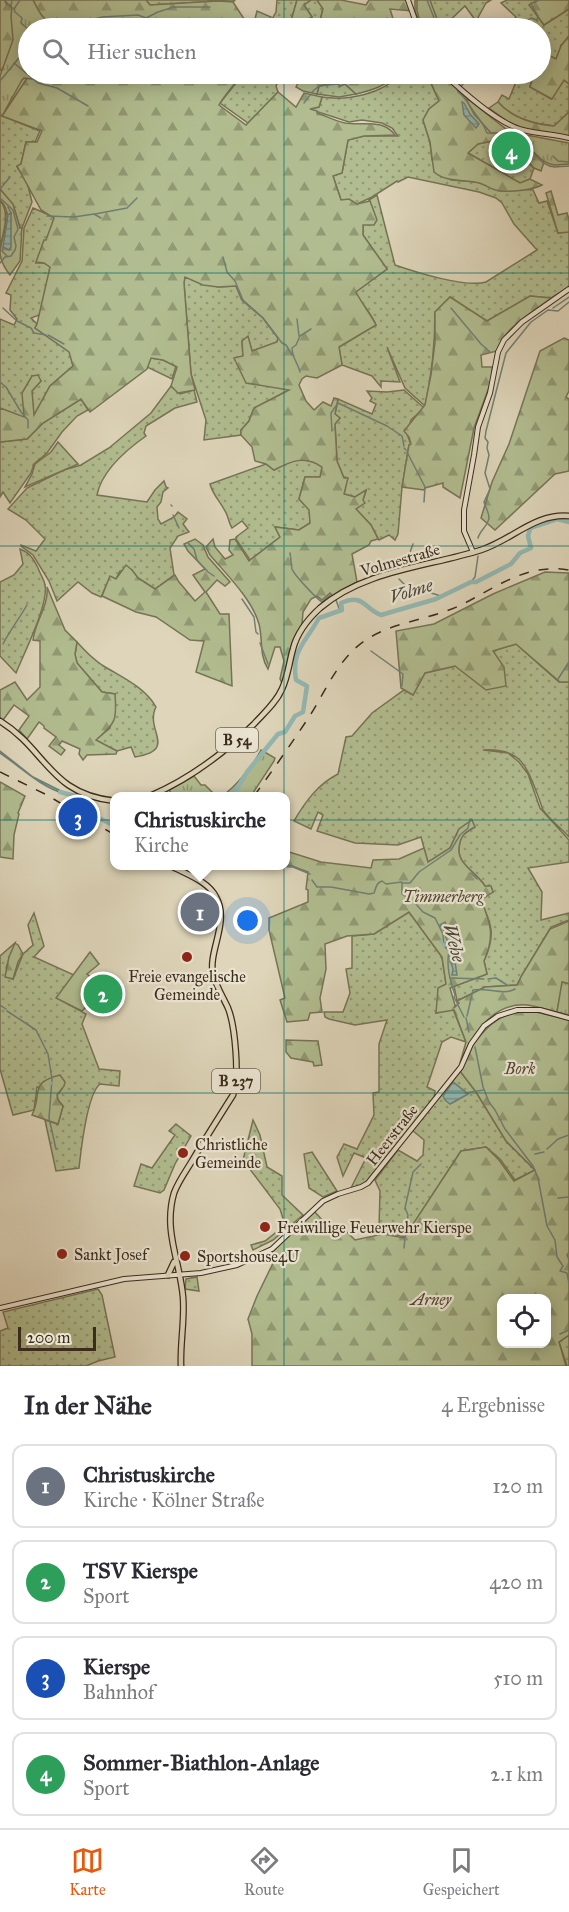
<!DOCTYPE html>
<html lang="de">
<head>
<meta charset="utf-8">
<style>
	body { margin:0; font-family:"IM FELL Great Primer",serif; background:#f2f2f3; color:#2b2b33 }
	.controls { position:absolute; right:18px; bottom:18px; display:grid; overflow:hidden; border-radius:12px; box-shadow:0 3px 15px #0003 }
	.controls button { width:54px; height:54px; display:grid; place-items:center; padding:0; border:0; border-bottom:2px solid #e1e1e2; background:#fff; color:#2b2b33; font:30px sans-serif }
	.scale { position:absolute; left:18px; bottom:15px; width:78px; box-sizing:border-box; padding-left:6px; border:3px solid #3c2c1b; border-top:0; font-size:16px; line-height:21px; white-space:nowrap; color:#3c2c1b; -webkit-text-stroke:4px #eae4d2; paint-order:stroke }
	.you { position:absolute; left:248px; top:921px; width:21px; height:21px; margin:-15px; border:4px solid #fff; border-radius:50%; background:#1a73e8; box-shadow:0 0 0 9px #1a73e833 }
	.badge { display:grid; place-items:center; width:39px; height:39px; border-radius:50%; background:#ea580c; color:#fff; font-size:20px; font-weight:700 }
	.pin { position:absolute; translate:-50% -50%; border:3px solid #fff; box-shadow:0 2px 6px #0006 }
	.popup { position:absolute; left:110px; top:792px; width:180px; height:78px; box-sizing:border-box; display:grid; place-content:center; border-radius:12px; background:#fff; filter:drop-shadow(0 2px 4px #0005); font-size:20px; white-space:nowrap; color:#7c7c81 }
	.popup b { font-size:22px; color:#2b2b33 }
	.popup::after { content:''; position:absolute; left:50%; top:100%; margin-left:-12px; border:12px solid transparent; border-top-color:#fff }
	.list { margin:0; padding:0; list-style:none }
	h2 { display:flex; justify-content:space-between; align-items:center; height:78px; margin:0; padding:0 24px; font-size:26px }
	h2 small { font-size:20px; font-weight:400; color:#7c7c81 }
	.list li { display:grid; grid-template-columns:39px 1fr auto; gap:18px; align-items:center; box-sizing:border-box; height:84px; margin:0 12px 12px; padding:0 12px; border:2px solid #e1e1e2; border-radius:12px }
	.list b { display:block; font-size:22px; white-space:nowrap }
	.list p { margin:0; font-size:20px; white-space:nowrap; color:#7c7c81 }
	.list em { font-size:20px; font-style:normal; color:#7c7c81 }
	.icon { flex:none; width:33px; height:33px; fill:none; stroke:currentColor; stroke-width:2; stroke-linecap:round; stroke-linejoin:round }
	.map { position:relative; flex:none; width:569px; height:1366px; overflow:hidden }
	.search { position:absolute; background:#fff; box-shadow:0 3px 15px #0003; left:18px; right:18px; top:18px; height:66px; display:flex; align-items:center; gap:15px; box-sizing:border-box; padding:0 21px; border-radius:33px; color:#7c7c81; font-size:22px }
	.sheet { height:462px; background:#fff }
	nav { display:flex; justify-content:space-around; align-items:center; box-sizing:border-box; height:84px; border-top:2px solid #e1e1e2; background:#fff; font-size:16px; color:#7c7c81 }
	nav a { display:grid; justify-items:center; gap:3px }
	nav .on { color:#ea580c }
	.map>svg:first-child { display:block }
	.grass { fill:url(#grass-dots); stroke:#767456; stroke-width:1.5; fill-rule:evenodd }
	.forest { fill:url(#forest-firs); stroke:#767456; stroke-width:1.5; fill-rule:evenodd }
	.park { fill:url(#park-tufts); stroke:#767456; stroke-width:1.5 }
	.pitch { fill:#b1bd90; stroke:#767456; stroke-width:1.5 }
	.water { fill:url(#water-rules); stroke:#708076; stroke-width:1.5 }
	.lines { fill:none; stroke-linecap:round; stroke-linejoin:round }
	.stream { stroke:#708076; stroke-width:1.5 }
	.canal { stroke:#93b8b2; stroke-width:3 }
	.river { stroke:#93b8b2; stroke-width:4.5 }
	.secondary-casing { stroke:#3c2c1b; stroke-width:6 }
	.primary-casing { stroke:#3c2c1b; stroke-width:7 }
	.secondary { stroke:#eae4d2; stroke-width:4 }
	.primary { stroke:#ded5ba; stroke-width:4.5 }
	.rail { stroke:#3c2c1b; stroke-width:1.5; stroke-dasharray:10 10; stroke-linecap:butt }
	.grid { fill:none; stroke:#0f766e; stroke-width:1.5; stroke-opacity:0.55 }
	.poi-dot { fill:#8f2418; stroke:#eae4d2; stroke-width:2 }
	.labels { text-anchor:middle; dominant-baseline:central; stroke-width:4.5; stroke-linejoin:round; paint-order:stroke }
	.shield { fill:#eae4d2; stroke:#706352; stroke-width:1.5 }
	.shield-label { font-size:15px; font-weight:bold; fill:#3c2c1b }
	.street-label { font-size:16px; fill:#3c2c1b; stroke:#eae4d2 }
	.park-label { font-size:16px; font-style:italic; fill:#534932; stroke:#eae4d2 }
	.poi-label { font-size:16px; fill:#3c2c1b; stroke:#eae4d2; text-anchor:start }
	.water-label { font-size:18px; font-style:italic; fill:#4d4839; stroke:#eae4d2 }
</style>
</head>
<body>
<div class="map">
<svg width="569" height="1366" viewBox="0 0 569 1366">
	<defs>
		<pattern id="grass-dots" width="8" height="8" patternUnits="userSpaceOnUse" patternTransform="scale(1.5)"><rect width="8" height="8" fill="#b1bd90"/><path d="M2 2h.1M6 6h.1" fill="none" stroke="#919a75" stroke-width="1.8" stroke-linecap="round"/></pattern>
		<pattern id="forest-firs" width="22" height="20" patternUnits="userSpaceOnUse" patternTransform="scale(1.5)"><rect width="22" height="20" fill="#b1bd90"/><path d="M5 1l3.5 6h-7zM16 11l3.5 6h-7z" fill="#919a75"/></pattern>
		<pattern id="park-tufts" width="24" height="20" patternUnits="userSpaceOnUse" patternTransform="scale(1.5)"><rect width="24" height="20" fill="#b1bd90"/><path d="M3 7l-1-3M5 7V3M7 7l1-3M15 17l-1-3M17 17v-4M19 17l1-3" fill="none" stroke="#919a75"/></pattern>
		<pattern id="water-rules" width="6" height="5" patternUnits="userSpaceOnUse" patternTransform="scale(1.5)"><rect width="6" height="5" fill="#93b8b2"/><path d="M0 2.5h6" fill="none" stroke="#799690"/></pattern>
	</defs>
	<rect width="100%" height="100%" fill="#ded5ba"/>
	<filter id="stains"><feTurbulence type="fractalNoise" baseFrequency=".00333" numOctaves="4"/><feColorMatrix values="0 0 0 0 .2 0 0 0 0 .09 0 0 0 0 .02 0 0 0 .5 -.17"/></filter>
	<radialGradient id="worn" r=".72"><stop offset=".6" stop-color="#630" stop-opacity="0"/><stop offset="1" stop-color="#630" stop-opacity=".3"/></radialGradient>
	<g class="grass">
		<polygon points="146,0 235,0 233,2 218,1 150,5"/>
		<polygon points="277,0 297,0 289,28 267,28 276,12"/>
		<polygon points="311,0 317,0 323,8 320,21 302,28 300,23 312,17 304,5"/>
		<polygon points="415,0 491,0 486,3 476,21 465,6 442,28 421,28 415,11"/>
		<polygon points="507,0 538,0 530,5 544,25 569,9 569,36 561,46 556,59 544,53 541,58 540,28 507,28 516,17 501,3"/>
		<polygon points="28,41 30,74 2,116 40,131 35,142 26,142 21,164 17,167 27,182 32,202 22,228 20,228 13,205 0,189 0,83 7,73 3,67"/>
		<polygon points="241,74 282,74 276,86 278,92 248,123 220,103 236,83"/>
		<path d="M400,74H427L439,101L429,109L423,120L430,142L432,160L451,180L478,182L500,191L513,189L533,190L539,203L547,201L558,233L569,232V287L551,298L530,296L487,321L450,297L435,312C435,344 432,374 425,406L405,388L387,347L400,382L381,381V387L372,376L342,365L339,347L376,325C371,313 362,304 355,292L387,269L363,235V225L374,215L369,200L377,195L395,265C415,272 466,288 486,282L537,250L514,224L502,203L496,198L479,192L408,177L398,182L397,181L372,197L357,204L341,200L333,176L342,173L348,140L364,136H398L392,128L382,123L362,120L349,122L309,109L319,107L322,97C348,101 383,94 400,74Z"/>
		<path d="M497,74H533L530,87L551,99L564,80L569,84V112L554,126C533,124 512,118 498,102L502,95L509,99L516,82Z"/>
		<polygon points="337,83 345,84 356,94 339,97 317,94 319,86"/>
		<polygon points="497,140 516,150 534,168 530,179 520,183 468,153 478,144"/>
		<polygon points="33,208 54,217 53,224 36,263 44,263 50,266 45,313 31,318 37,324 35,328 70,352 73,366 50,386 33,417 32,391 41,381 32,376 24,418 0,408 0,319 14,325 17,319 10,310 11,295 6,293 22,261 24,228"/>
		<polygon points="185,276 218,287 236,286 242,300 263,318 278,338 277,342 252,351 248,337 242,341 243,356 276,387 289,390 254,408 249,421 241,430 241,435 204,440 206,420 191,374 184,283"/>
		<polygon points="151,358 163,360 176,366 172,379 147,367"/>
		<path d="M171,386L180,394L194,390L197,402L175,408L146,426L144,433L146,436C126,450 102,470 97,495L147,502L155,490L164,481L166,487L168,488L163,492L161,502L157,507L158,519L161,524L174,517L178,512L187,519L183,524L189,532L178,536L170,548L174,575L155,589L138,578L132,570L120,571L116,579L110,577L101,597L92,593L78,582L57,601L49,581L33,555L21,546V545L36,551L45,539L26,520L8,509L27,488L64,470L81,465L109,448L151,413Z"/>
		<polygon points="404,390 424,408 411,420 407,434 411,445 409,445 402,487 398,534 395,540 389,535 379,540 371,525 356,509 363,500 366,491 355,497 344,494 347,478 344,478 337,461 335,424 340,418 335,414 338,399 372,414 376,404 370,401 372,398 367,391 387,392"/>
		<polygon points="81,399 88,410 77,416 62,432 47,453 34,464 31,473 10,503 3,492 0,497 0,442 27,439 43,423"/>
		<polygon points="58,442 78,464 25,487 32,474 35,464 51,452"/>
		<path d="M301,459L314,462L322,467L321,477H305L299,499L310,510V523L299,530L275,527L280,537L250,560L236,539V537L248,528L242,521L232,528C229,523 229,520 227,515C222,503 213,496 210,484L266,464L274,470L289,462Z"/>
		<path d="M20,549C30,553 33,558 38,568C40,574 44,579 45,585C49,604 24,653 16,673L0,656V582L14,575L23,564Z"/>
		<path d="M77,642C85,651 93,659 102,665C121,677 145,687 156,707C144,730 179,750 135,757L131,747L117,751L95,740L110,728L115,694L102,692L77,663L75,655Z"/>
		<path d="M516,644L559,682H569V837C561,828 550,820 543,810C541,805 540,801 538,796C526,765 521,748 483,750L508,753L519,762L528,774L540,808L569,840V862L528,868L542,892L541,920L569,913V920L551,927L522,975L517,985L485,987L457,1001L454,986L487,974L484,961C496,935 492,924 480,899L493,892L491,887L485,886C477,873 457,864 459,848C460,836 465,832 475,827L459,829L450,848L428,863L421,837L398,845L355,843L317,831L323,815L318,812L311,829L294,821C305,802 318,784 338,774L346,737L352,736L372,713L404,690L413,695L425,673L456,666L486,689L493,651Z"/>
		<polygon points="409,912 442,957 446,984 436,1013 453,1009 466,1042 451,1037 442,1042 427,1087 435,1091 434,1098 373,1177 361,1185 351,1188 366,1158 354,1153 343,1176 337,1157 344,1144 357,1149 374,1115 373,1093 379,1092 379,1044 387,1020 355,1025 329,1019 325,1017 324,1012 343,1012 350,993 346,969 352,968 352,936 374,934"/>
		<path d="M34,913L44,946L34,957L74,975L57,998L86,1014L82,1024L99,1069L120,1071L119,1086L100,1084C87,1094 81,1150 79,1168L56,1171L45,1120L58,1124L63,1106L58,1100L57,1095L62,1089L37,1087L34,1110L13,1115L0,1069V956L15,943L6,968L13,979L23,954L33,945L28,925Z"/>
		<path d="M460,1071L476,1092L506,1141L535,1170L515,1180L500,1159L486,1147L461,1151L405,1237L377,1231L379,1228L380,1191L375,1180L398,1150L417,1161L423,1155L424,1140L412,1130ZM453,1082L468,1094L452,1103Z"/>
		<polygon points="253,1120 260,1135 267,1167 282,1176 282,1195 303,1215 273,1240 253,1250 251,1245 265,1241 285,1225 280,1209 243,1160"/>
		<polygon points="176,1124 191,1136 175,1164 164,1190 160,1193 134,1186 141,1164 152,1168 175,1135 169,1131"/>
		<polygon points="312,1152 337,1191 323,1197 309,1188 304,1154"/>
		<polygon points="197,1277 199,1291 185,1289 186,1279"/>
		<polygon points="98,1289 102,1295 115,1357 98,1361 86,1366 0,1366 0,1331 8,1328 3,1312"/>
		<polygon points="569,1335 569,1366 567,1366 559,1342"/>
	</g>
	<g class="forest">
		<polygon points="0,0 146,0 150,5 218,1 233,2 248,25 255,19 257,11 271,17 264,28 28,28 28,41 0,71"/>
		<polygon points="297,0 311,0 304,5 312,17 300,23 302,28 289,28"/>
		<polygon points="317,0 341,0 366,5 369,0 407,0 412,11 390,9 396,28 346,28 336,25 319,26 318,28 303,28 320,21 323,9"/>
		<polygon points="538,0 569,0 569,9 544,25 529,5"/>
		<polygon points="569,36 569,84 564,80 552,99 530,87 534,74 540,74 541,59 544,53 556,59 561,46"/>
		<path d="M30,74H241C235,85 225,94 219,105L246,125L278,92L296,107L304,93L322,97L319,107L310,109L317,111V113C326,116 335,121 345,123C363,126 382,118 395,135L364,136L348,140L342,173L333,176L341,200L349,199L357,204L370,201L377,220L374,225H363V235L387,269L356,292C362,304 370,313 376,325L339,347L342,365L317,378L306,376L302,379L299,385L306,401L314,410L323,402L331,406L334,398L338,399L335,414L340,418L335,424L337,461L344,478H348L344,494L355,497L366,490L363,500L365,503L356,509L371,525L378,539L371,541L369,545L352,554L357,582L333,597L330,593L322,600L317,596L311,599L303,612L302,624L293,640L282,683L280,679L284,661L280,647H275L268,669C259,655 263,639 259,624C252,599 226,574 210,555L206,547L213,539L215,547L225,559L233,555L229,550L230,540L235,539L249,561L280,537L275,527L299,530L310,523L309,510L299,499L305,477H320L322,467C305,455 291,461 274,470L266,464L255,461L252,447L241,435V430L249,421L254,408L289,390L246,383L234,358L243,356L242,341L248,336L252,351L277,342L278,338L263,318L242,300L236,286L218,287L203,285L185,277L184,283L191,374L195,390L178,393L171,386L177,367L163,360L151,358L147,369L90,412L81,399L43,423L27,439L0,442V408L24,417L22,393L32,376L38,375L41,381L32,391L34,415L50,386L73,366L69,352L35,328L37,324L50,267L44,263L36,262L44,240H46L54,218L41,210L17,166L21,164L26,142H37L42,131L2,116Z"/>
		<path d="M307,74H317L320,78L341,74H398C386,86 372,90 356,94L345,84L340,86L337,83L319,86L317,94L303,91L296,87L301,77Z"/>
		<path d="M427,74H440L457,88L493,128C503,130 507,136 515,141C526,148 535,152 544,162L541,171L534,168L516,150L497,140L478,144L468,153L520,183L530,179L542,185C532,190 513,192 501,191C494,191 486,185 479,183C464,179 447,183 434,172L430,142L423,120L429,109L439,101Z"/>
		<path d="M498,102C512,118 533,124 554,126L569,112V137L523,129L511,124L489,108Z"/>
		<path d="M0,189L13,204L20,228H22L20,261L10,275C6,270 1,261 0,254C0,236 16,215 0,200Z"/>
		<polygon points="551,191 558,215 567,213 569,219 569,232 558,233 546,193"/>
		<path d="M0,201C11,212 3,233 0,247Z"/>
		<path d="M530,296L551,298C533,312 504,327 497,351L481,355L482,367H492V379L474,428L460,498L443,487V483L425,488L424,490L402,487L409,445L411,444L409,437L404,431L425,405L431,375L435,342V312L450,297L487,321Z"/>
		<polygon points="564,338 569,340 569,391 566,397 569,399 569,471 555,474 495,530 481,518 492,482 509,444 540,351"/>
		<polygon points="195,539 203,545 208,557 230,582 225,586 217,580 206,592 220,614 229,614 232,686 196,672 204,641 190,640 156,617 136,612 102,596 110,576 116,579 126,565 132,570 138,578 155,589 175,575 179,582 195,601 205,592 193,575 205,569 188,551 184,544"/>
		<polygon points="545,572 569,573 569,682 560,682 516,644 493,651 504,667 506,686 486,690 455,666 425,673 413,695 401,688 396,631 434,624 493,594"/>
		<path d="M47,587L65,630L77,642L75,654L77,663L102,692L115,694C117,720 116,723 96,740L117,751L116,754L87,755L83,760L79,754L80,749L62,741L59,745L65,750L61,755L49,746L56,737L44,728V726L39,722L27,739L19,730L29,716L14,705L3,720L0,719V690L15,682L27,700L40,687V641L33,640C35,621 49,606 47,587Z"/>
		<polygon points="0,782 25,796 18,813 19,814 14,835 13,859 0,857"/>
		<path d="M472,820L475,827C465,832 460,836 459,848C457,864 477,873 485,886H491L493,892L481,900C491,924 495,936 484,961L487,974L450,988L455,1005L454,1008L459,1003L457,1001L485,987L517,985L522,975L550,929L569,921V984L563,982L557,1012L569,1015C555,1012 541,1007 527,1005C492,1002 472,1035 460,1063L466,1042L454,1010L436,1013L438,988L446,984L442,957L409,912L374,934L347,936L325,944L326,969L320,998L322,1012L310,1013L308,1020L287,1022L280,1000L285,998L269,930V918L308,902V890L306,889L308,872L292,866L286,865V851L321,862L371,868L373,860L399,859L424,848L428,862L450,848L459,829Z"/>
		<polygon points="15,943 18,945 23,954 18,962 13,979 5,977 9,957"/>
		<path d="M532,1011L569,1020V1335L559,1342L566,1366H252V1334L248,1319L257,1296L275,1259L271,1253L314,1211L325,1223L344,1229L355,1240L383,1234L404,1238L461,1151L486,1147L499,1160L514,1181L535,1170L506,1141L476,1092L460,1071C465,1063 468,1053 473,1045C489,1022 503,1012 532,1011ZM502,1298H546V1344H502Z"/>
		<polygon points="286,1040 318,1041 322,1065 314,1066 313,1062 291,1058 286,1052"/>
		<path d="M60,1075L65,1082L64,1086L57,1095L58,1100L63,1106L58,1124L32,1115C43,1093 28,1083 60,1075Z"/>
	</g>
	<g class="park">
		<path d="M4,0H33C38,9 42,20 52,23L50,28H28V74H34L33,78L32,79L24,78L22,80L2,116L0,114V76L13,40L11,16L12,8Z"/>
		<polygon points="417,0 430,0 437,19 435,28 422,28 417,11"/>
		<path d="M469,100L506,129L521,134L569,143V164C564,164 559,165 554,165C543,164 537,154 529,148C525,144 517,142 511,140L507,133H491L474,114L467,101Z"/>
		<path d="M261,750L275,758L274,761L251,796H222C236,787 253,765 261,750Z"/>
		<polygon points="194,776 201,785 205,785 216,796 173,796 169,790"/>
		<polygon points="562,982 569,984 569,1015 557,1012"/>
	</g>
	<g class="pitch">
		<polygon points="499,143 518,148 532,154 529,160 515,153 514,155 497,147"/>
		<polygon points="90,952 99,964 87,974 104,988 82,1011 56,998"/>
	</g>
	<g class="water">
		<polygon points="462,102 464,103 470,114 479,124 476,128 464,115"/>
		<polygon points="11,213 11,247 9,250 3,247 8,215"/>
		<path d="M0,751L33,777L65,793V794C39,786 22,768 0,753Z"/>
		<polygon points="445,922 450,932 447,933 451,934 452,939 449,941 452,942 457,975 452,975 453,969 451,963 453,962 450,962 450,951 452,949 447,946 446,943 448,942 445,935 446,933 440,925"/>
		<polygon points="453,1082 468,1094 450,1104 445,1100 443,1096"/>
	</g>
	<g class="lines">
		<g class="stream">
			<polyline points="5,0 6,4 10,5"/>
			<polyline points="427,0 434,18 433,28"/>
			<polyline points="11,6 12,0"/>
			<polyline points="14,8 15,12 22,18 21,23 28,29"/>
			<polyline points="14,9 20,0"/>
			<polyline points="145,18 154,28"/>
			<polyline points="515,23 521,28"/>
			<polyline points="61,28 102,17 138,15 146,18 158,12 174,7 210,7"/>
			<polyline points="507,28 509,25 521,20 527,21 531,18 537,20 538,16 531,4 539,0"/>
			<polyline points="14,63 38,83 57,88 88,106"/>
			<path d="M457,74L463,84L458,89V92C467,99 468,104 474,112C480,121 483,122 487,133L506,134C510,142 517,143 526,147C536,153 541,166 555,167C559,167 564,166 569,166"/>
			<polyline points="469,75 469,74"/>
			<polyline points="0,81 23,53 24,41 28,43 28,38"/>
			<polyline points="463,84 468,77"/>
			<polyline points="312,92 319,86 337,84 351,79 369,79 377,74"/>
			<polyline points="304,103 310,95"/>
			<polyline points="553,156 558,161 569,162"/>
			<polyline points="0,189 10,177"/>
			<polyline points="0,198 13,210 18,229 14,237 16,246 15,250 11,256 5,257 0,263"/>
			<polyline points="8,207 11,213"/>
			<polyline points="95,214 127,208 137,198"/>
			<polyline points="47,216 74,217 94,214 101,218"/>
			<polyline points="3,248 2,251 7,256"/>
			<polyline points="223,257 227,272 235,281 243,300 263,318 282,343 286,345 292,355"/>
			<polyline points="3,308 17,321 31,328 34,333 46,335"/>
			<polyline points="451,308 481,344 490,352"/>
			<polyline points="553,308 569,297"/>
			<polyline points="297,319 299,336"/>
			<polyline points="48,335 64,344"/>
			<path d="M300,372C298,363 292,358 292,348L296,345L300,336L311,329"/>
			<polyline points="0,382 6,387 21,412 28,420 28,428"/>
			<polyline points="332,431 331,413 338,403 387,426 402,436 404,446"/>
			<polyline points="404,448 406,450"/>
			<polyline points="407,452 425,487 424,502"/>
			<polyline points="171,505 172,506"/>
			<polyline points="173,515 179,528"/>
			<path d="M478,538C480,530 488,526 489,518C489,513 486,508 484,502L490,489L485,473L489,455L487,448L488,442L485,438L486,431L506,353L531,322L548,310L558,311L569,302"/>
			<polyline points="188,543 194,549 197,560 208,572 214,576"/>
			<path d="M290,553C291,558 291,564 292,569C294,575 317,599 322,602L331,594L332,596"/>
			<polyline points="397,569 397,566 409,555 413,544"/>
			<polyline points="399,579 406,586 412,587"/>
			<polyline points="471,582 475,577 478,556"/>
			<polyline points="415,588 441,596"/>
			<polyline points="242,599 254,617 256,632 258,634"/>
			<polyline points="336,600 340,611"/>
			<polyline points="260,643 268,664"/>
			<path d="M3,644C10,630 19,619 27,605"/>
			<polyline points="371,651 403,674 402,686"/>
			<polyline points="558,679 569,662"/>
			<polyline points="261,866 293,867 310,874"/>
			<polyline points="471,873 477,879"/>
			<path d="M312,880L317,887H331L369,894L374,893C376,888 376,883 382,881L386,884L402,882V894L415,903L423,912L435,918L443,934L444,946L449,951C446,966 450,980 455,995L454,997L464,1017"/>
			<polyline points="403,883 410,883 419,872 451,850 460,835 468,828 470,819"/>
			<polyline points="450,978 484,979"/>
			<polyline points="488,979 496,978 507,985"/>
			<polyline points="0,1005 6,1009"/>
			<polyline points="7,1011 36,1030 48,1054 52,1079 49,1118 56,1149"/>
			<path d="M467,1016L473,990C487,987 503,996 515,989"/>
			<polyline points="466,1018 469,1032"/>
			<polyline points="475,1047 483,1087 489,1102 495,1110 505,1129 533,1166 538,1178 547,1226 555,1240 557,1257 563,1266 560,1271 567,1273 569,1283"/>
			<polyline points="465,1093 484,1090"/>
			<polyline points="547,1149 558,1139 569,1135"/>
			<polyline points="535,1154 544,1152"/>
			<polyline points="558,1198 569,1197"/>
			<polyline points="406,1230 408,1215 405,1208 413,1172 421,1164"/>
			<polyline points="404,1248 405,1238"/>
			<polyline points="569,1252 567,1255 569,1260"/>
			<polyline points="560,1334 569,1330"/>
		</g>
		<g class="canal">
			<polyline points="441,941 444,946"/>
			<polyline points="50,1084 51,1083"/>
		</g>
		<g class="river">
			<polyline points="60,792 79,797 91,814 115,826"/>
			<path d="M228,796L238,787L247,772L278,734L285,732L295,716L303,712L307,686L296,680C291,650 306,642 319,618L342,610L341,603C364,593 364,609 381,615L436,599L471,582H476L511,564L520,553L531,548L528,536L530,529L533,527L557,519L569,522"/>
		</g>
		<g class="secondary-casing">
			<g id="secondary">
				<polyline points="408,0 418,28"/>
				<path d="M444,74C462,91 499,124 523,130C538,134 554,134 569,138"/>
				<polyline points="473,552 464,531 464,510 474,455 478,427 490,393 498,352 504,340 522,322 569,289"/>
				<polyline points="0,1308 124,1279 201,1273 237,1265 272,1249 323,1201 338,1194 361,1187 368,1183 461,1067 471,1044 484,1026 498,1016 517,1010 540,1010 569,1018"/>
			</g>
		</g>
		<g class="primary-casing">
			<g id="primary">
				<path d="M0,721C47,750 49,794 115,801"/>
				<path d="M150,796C190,779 223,754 254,724C264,713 276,703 282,689C288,676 289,663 293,649C297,633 308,619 320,608C365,570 427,567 481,550C512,540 535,513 569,516"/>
				<path d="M171,866C186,874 208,881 216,897C230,922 208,951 213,974C216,986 223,997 228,1008C235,1025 240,1078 233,1095C219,1117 205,1139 192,1161C186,1171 178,1182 174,1193C163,1231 180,1261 183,1297C185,1319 180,1343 181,1366"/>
				<polyline points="168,1275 174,1262"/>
			</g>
		</g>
		<use href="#secondary" class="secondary"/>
		<use href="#primary" class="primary"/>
		<g class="rail">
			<polyline points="0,772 45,794 115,835"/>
			<path d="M254,796C273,770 291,744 309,717C327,689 339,656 369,638C397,621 433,619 463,604C498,586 528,563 569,570"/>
		</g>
	</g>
	<path class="grid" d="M284,0V28M284,74V1366M0,273H569M0,546H569M0,820H569M0,1093H569"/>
	<g class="poi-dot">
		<circle cx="187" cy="957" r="6"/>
		<circle cx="183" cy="1153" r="6"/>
		<circle cx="265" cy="1227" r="6"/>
		<circle cx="62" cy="1254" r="6"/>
		<circle cx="185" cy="1256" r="6"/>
	</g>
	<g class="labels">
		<g class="shield">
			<rect x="216" y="728" width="42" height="24" rx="4.5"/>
			<rect x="212" y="1069" width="48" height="24" rx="4.5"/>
		</g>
		<g class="shield-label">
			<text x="237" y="740">B 54</text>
			<text x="236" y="1081">B 237</text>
		</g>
		<g class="street-label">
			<text transform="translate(400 560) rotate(-16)">Volmestraße</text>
			<text transform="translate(392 1135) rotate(-52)">Heerstraße</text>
		</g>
		<g class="park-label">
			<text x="443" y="896">Timmerberg</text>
			<text x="520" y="1068">Bork</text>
			<text x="431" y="1299">Arney</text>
		</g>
		<g class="poi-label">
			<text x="187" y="976" text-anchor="middle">Freie evangelische<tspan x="187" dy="18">Gemeinde</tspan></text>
			<text x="195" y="1144">Christliche<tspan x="195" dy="18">Gemeinde</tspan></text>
			<text x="277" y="1227">Freiwillige Feuerwehr Kierspe</text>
			<text x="74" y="1254">Sankt Josef</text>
			<text x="197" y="1256">Sportshouse4U</text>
		</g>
		<g class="water-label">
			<text transform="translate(411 591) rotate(-17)">Volme</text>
			<text transform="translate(454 943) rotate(75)">Wehe</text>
		</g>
	</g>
	<rect width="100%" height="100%" filter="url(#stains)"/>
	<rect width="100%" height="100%" fill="url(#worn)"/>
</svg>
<div class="controls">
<button><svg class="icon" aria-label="locate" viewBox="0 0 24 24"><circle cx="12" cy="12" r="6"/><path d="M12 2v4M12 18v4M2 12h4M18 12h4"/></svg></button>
</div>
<div class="scale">200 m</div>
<div class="you"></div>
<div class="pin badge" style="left:200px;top:912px;background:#6b7280">1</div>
<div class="popup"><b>Christuskirche</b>Kirche</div>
<div class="pin badge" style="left:103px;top:994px;background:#2e9e5b">2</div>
<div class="pin badge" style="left:78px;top:817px;background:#1a4fb4">3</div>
<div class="pin badge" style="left:511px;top:151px;background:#2e9e5b">4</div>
<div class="search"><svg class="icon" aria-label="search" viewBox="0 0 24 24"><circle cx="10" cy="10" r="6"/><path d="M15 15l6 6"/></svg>Hier suchen</div>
</div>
<section class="sheet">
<h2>In der Nähe<small>4 Ergebnisse</small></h2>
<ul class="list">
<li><span class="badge" style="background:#6b7280">1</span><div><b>Christuskirche</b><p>Kirche · Kölner Straße</p></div><em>120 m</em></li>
<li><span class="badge" style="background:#2e9e5b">2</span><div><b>TSV Kierspe</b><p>Sport</p></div><em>420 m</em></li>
<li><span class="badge" style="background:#1a4fb4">3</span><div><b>Kierspe</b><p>Bahnhof</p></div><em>510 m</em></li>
<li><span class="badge" style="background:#2e9e5b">4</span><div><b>Sommer-Biathlon-Anlage</b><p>Sport</p></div><em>2.1 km</em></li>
</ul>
</section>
<nav>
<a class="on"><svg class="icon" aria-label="map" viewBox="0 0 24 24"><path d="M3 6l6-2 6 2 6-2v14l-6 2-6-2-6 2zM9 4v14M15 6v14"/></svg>Karte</a>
<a><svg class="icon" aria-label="directions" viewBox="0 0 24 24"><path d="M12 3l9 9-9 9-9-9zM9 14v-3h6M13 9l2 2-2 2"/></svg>Route</a>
<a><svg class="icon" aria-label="saved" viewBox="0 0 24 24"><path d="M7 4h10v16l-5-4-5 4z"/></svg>Gespeichert</a>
</nav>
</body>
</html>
